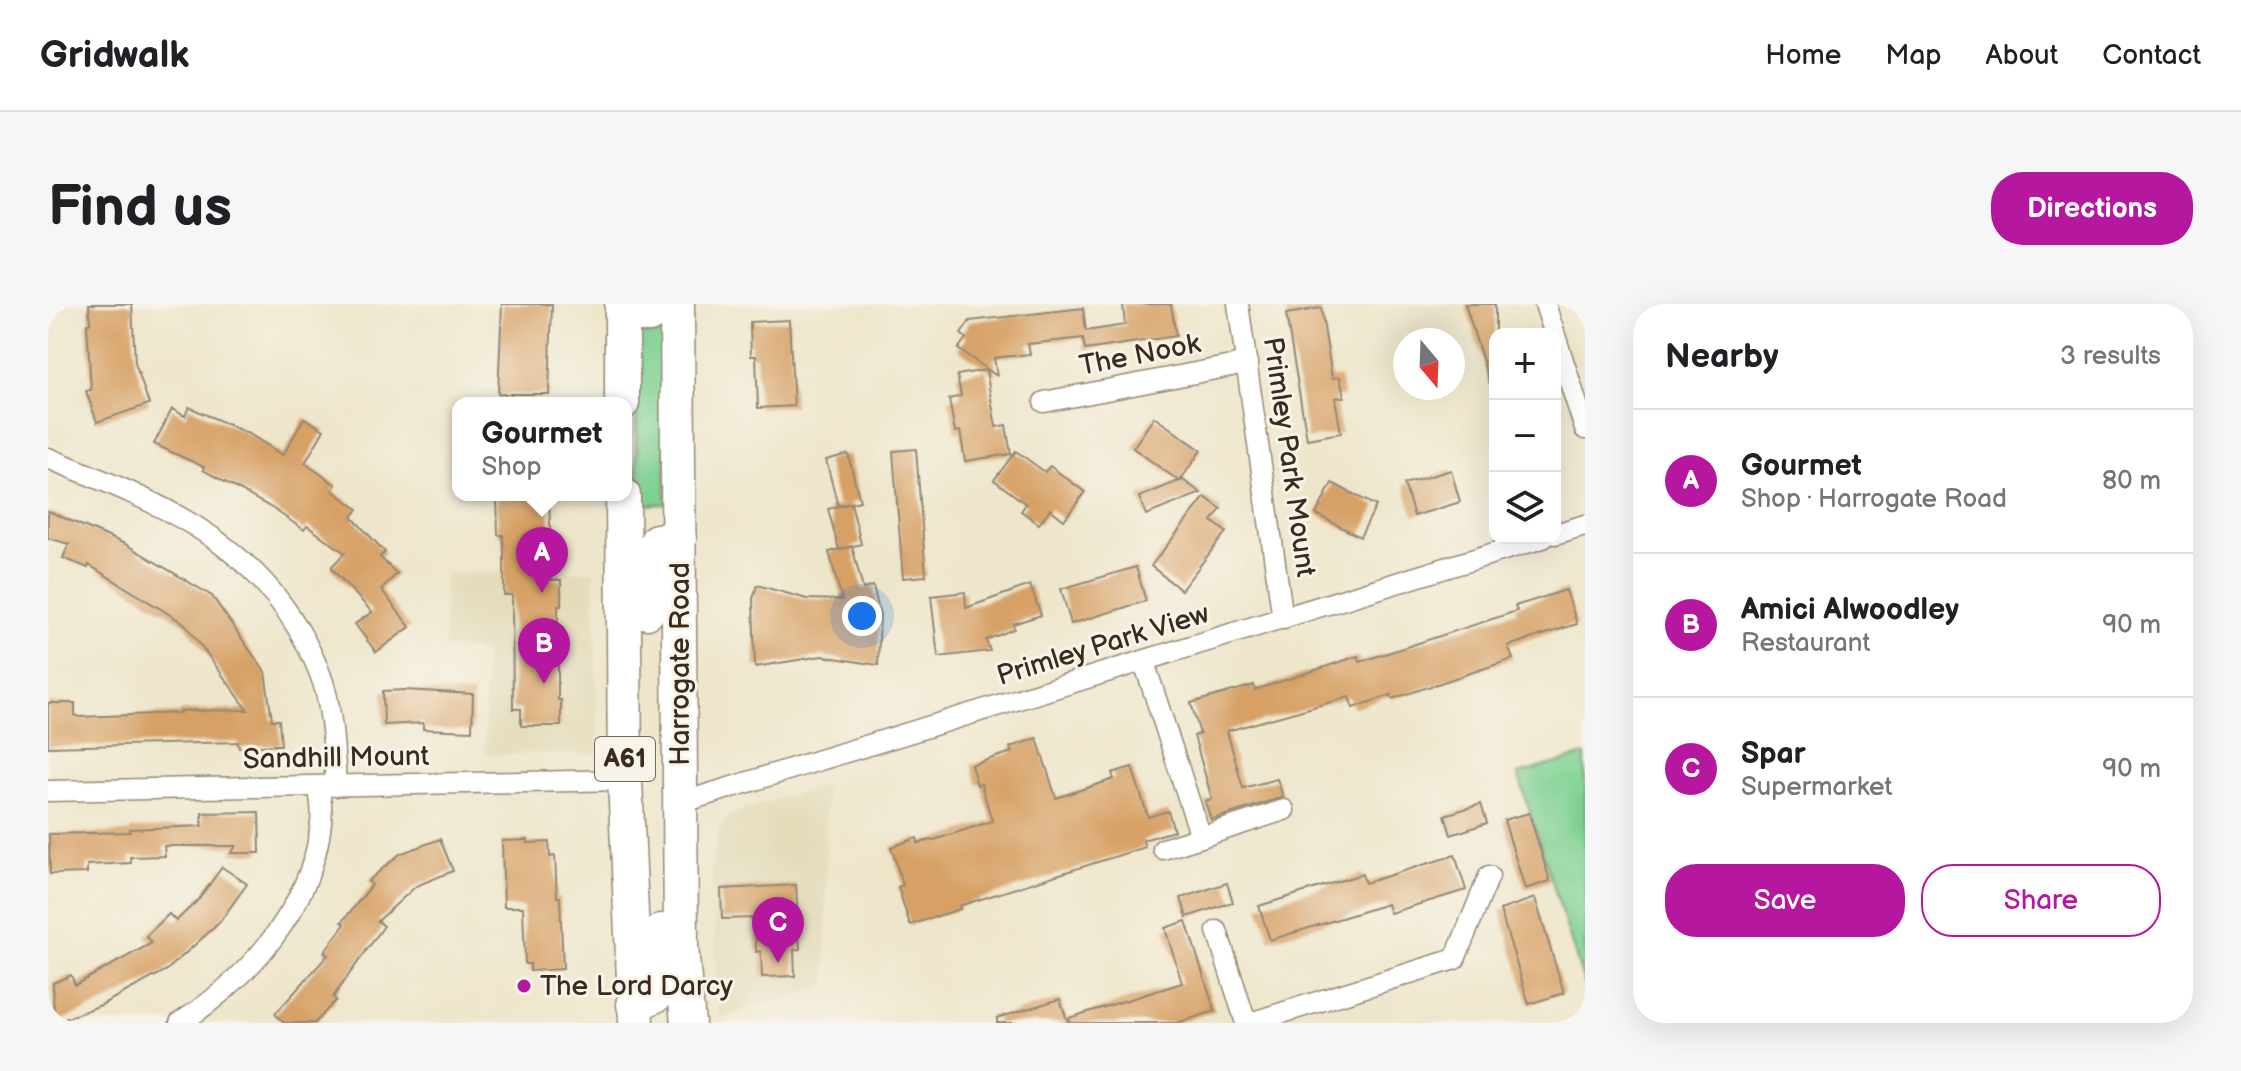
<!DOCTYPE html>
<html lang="en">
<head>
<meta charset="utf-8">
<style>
	body { margin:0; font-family:"Balsamiq Sans",sans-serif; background:#f6f6f6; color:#202124 }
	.controls { position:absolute; right:24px; top:24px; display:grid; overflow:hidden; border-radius:16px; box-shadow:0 8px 32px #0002 }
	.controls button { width:72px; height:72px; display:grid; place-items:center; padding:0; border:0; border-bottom:2px solid #e0e0e0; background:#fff; color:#202124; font:40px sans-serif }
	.compass { position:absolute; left:1345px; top:24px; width:72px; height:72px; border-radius:50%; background:#fff; box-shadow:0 8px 32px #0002; rotate:161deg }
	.you { position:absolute; left:814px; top:312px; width:28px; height:28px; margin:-20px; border:6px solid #fff; border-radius:50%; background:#1a73e8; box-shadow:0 0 0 12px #1a73e833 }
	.badge { display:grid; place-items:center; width:52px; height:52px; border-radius:50%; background:#b5179e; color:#fff; font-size:26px; font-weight:700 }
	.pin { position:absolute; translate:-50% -66px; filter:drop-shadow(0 2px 4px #0008) }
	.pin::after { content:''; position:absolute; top:42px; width:28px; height:24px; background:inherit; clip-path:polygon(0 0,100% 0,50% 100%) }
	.popup { position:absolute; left:404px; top:93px; width:180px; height:104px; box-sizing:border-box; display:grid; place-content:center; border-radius:16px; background:#fff; filter:drop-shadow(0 2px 6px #0005); font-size:26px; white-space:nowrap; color:#757577 }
	.popup b { font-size:30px; color:#202124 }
	.popup::after { content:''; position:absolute; left:50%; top:100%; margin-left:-16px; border:16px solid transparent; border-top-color:#fff }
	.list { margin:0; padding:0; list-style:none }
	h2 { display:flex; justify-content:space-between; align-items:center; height:104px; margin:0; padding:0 32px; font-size:34px }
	h2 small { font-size:26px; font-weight:400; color:#757577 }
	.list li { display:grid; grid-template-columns:52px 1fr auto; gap:24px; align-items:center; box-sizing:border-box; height:144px; padding:0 32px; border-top:2px solid #e0e0e0 }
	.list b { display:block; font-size:30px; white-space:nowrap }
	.list p { margin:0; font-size:26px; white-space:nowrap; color:#757577 }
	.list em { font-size:26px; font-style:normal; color:#757577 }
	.actions { display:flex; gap:16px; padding:24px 32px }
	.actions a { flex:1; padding:18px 0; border:2px solid #b5179e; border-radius:32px; text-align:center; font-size:28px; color:#b5179e }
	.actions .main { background:#b5179e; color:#fff }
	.icon { flex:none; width:44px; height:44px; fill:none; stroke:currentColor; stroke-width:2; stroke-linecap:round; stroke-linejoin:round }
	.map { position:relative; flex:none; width:1537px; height:719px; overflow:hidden; border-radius:32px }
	header { display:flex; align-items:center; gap:48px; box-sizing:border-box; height:112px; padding:0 40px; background:#fff; border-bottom:2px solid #e0e0e0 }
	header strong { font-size:38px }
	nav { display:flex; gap:44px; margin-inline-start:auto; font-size:28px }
	.intro { display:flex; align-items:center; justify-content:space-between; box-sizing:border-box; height:192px; padding:0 48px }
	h1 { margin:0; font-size:56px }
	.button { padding:20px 36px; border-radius:32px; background:#b5179e; color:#fff; font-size:28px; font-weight:700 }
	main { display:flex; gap:48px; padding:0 48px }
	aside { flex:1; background:#fff; border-radius:32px; box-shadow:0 8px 32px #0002 }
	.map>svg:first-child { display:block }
	.built { fill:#e3dbba }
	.green { fill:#7dd092; stroke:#5c7d58; stroke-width:2 }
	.building { fill:#d7a166 }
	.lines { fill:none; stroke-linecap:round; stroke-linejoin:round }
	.minor-casing { stroke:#948874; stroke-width:23 }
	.trunk-casing { stroke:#948874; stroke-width:37 }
	.minor { stroke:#fff; stroke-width:20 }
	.trunk { stroke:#fff; stroke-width:34 }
	.poi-dot { fill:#b5179e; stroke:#f7f3e8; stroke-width:3 }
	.labels { text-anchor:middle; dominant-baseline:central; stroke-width:6; stroke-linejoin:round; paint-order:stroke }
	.shield { fill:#f7f3e8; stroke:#73665b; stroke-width:2 }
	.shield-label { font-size:26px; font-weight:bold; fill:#3b2a1e }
	.street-label { font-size:28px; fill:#3b2a1e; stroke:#f7f3e8 }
	.poi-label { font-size:28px; fill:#3b2a1e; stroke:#f7f3e8; text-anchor:start }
</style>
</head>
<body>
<header>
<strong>Gridwalk</strong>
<nav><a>Home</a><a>Map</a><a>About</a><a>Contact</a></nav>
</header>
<div class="intro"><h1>Find us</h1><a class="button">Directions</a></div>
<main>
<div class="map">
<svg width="1537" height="719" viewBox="0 0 1537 719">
	<rect width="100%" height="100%" fill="#f7f3e8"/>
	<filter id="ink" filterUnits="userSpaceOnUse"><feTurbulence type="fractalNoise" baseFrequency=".0125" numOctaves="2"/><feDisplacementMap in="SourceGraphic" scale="16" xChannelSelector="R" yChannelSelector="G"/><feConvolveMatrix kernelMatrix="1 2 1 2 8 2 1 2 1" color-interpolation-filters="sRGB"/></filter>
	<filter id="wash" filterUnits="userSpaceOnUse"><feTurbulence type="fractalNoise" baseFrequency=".006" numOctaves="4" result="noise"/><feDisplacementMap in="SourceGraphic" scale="32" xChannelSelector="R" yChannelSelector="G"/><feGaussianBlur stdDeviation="1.8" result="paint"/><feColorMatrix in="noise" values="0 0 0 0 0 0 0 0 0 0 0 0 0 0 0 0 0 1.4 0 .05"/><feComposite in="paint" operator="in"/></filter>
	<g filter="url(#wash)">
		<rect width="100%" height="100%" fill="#eee6cb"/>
		<g class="built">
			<polygon points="546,267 550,450 437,450 437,347 396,345 397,269"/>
			<polygon points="778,481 778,682 671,715 664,564 671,525 682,512 694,506"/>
		</g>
		<g class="green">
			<polygon points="616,29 618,200 589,201 587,31"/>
			<polygon points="1537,451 1537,682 1470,470"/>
		</g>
		<g id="blocks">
			<g class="building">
				<polygon points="41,0 84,0 87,59 101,100 49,118 38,87 43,86 39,19 42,19"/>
				<polygon points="454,0 504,0 501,90 450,90"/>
				<polygon points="1075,0 1123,0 1128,32 1037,46 1035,34 980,40 982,50 946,54 949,72 910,45 918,34 913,30 922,17 1035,4 1038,27 1077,21"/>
				<polygon points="1417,0 1447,0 1447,80 1442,80"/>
				<polygon points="1273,4 1284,74 1292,73 1296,93 1287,94 1293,129 1259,135 1238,10"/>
				<polygon points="741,16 746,102 710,104 708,52 703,52 702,18"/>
				<polygon points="938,66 948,123 958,121 963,150 917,157 912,127 907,128 901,95 913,92 909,71"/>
				<polygon points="141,103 201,130 235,151 256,114 276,126 257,159 288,181 284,186 310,205 304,213 337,248 332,253 349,270 333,285 362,323 328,348 307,320 324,308 284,265 284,262 297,249 259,222 256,226 224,204 155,166 156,163 106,140 124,105 137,112"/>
				<polygon points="1106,113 1153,146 1132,177 1135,176 1153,189 1098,211 1091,193 1131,177 1085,144"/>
				<polygon points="868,145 878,272 855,274 845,147"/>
				<polygon points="968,147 997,168 1002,162 1037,188 1016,216 1002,205 991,220 973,207 978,200 946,176"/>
				<polygon points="800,150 812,197 790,202 778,156"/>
				<polygon points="1403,166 1412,198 1366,212 1356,180"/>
				<polygon points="1284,179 1328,202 1312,233 1268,210"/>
				<polygon points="449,191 501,191 504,276 513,276 513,302 510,302 510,396 513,396 513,422 473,422 473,405 465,405 464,291 456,291 456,247 455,231 450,231"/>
				<polygon points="1157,193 1173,205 1164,217 1178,228 1133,286 1103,262"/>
				<polygon points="803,199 813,240 791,246 780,205"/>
				<polygon points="0,207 77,240 164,292 217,368 224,416 231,416 233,441 227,441 228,444 226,441 191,444 190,438 0,443 0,399 27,399 27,411 32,413 132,409 132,407 200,406 137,320 41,261 40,264 15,254 21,240 0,234"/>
				<polygon points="804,242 815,285 825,282 832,310 830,361 774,352 707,363 705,295 709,281 759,295 794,296 781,248"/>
				<polygon points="1088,263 1098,297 1023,320 1013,285"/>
				<polygon points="982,281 993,311 965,320 966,325 938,336 942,347 890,353 883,292 917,288 918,304"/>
				<polygon points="1518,286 1529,320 1460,342 1465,355 1344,395 1343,391 1305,404 1301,393 1179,427 1195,484 1229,475 1235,493 1163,516 1157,497 1164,495 1146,432 1152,430 1143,399 1206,381 1207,386 1310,352 1312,358 1469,307 1467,302"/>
				<polygon points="357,386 425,390 424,427 375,425 375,419 336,421 335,387"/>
				<polygon points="989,434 1008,494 1066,475 1064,469 1084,463 1100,513 1120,507 1126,527 1095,536 1097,543 911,602 912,605 862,621 850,583 855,581 843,543 869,534 870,539 889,535 944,517 933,480 929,481 923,461 964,448 962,443"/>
				<polygon points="1433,500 1439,519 1403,531 1397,511"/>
				<polygon points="211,508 212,549 183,549 188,542 116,542 117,552 82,553 83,559 39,561 39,569 2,570 1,530 82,528 82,525 154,522 154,509"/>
				<polygon points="1481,509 1502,577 1477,585 1456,516"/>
				<polygon points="392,535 405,567 368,582 330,617 336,622 285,693 288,696 267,719 236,719 227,710 280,651 276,648 297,620 294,618 324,581 320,577 352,550"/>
				<polygon points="480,536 480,539 501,538 502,553 507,552 509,593 512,593 515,665 482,667 482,660 477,660 475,603 456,603 454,537"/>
				<polygon points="1407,551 1418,586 1342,609 1339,600 1222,636 1211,602 1314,570 1317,579"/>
				<polygon points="174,563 199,580 171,619 119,666 53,701 6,719 5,679 23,671 27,681 104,639 98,632 121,610 128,617 151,595"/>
				<polygon points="1179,579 1185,598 1139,613 1133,594"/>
				<polygon points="748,581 752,645 746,646 747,672 714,673 713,647 708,648 707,614 674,615 673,585"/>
				<polygon points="1487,594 1516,689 1481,700 1452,606"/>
				<polygon points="1138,617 1167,707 1129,719 1022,719 1021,714 1134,679 1117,624"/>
				<polygon points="1012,695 1020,719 949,719 949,714"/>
			</g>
		</g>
	</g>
	<g filter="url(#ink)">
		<use href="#blocks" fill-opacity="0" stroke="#948874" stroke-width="2"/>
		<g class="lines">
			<g class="minor-casing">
				<g id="minor">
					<polyline points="1190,0 1235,315"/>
					<polyline points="1497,0 1537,125"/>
					<polyline points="996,98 1199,59"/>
					<path d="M0,154C98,194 192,228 249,323C260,342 271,363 277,385C285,416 286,450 288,482"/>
					<polyline points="1507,230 1537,221"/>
					<polyline points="1096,358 1153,533 1236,506"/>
					<polyline points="0,487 577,476"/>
					<polyline points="632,499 1495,234"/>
					<polyline points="1115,545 1153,533"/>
					<polyline points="1169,627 1198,719"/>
					<path d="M132,719C200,675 264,604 273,519C275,508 272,495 271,483"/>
					<polyline points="1202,719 1407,655 1441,572"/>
				</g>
			</g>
			<g class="trunk-casing">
				<g id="trunk">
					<polyline points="574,0 574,99"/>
					<polyline points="629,0 633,643 640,719"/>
					<polyline points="574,11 601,11 612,0"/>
					<polyline points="575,191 577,476 588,719"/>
					<polyline points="599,308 600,255 609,237 631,235"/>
					<polyline points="586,701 608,691 613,669 613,627"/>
				</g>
			</g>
			<use href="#minor" class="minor"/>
			<use href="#trunk" class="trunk"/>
		</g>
	</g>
	<circle class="poi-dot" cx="476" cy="682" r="8"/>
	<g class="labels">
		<rect class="shield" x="547" y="433" width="60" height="44" rx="6"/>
		<g class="shield-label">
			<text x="577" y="455">A61</text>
		</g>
		<g class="street-label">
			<text transform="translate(1092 51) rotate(-11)">The Nook</text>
			<text transform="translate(1241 153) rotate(82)">Primley Park Mount</text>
			<text transform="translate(1055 341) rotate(-17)">Primley Park View</text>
			<text transform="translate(632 360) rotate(-90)">Harrogate Road</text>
			<text transform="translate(288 454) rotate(-1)">Sandhill Mount</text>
		</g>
		<g class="poi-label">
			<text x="492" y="682">The Lord Darcy</text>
		</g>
	</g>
</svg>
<div class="controls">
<button>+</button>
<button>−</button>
<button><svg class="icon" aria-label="layers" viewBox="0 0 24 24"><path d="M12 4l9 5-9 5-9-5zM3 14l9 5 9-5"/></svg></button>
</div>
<svg class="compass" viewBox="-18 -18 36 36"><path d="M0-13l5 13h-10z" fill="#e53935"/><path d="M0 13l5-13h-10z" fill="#757577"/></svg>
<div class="you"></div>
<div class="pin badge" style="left:494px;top:289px">A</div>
<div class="popup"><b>Gourmet</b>Shop</div>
<div class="pin badge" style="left:496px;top:380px">B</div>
<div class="pin badge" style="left:730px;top:659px">C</div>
</div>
<aside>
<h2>Nearby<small>3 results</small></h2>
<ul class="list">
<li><span class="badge">A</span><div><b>Gourmet</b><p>Shop · Harrogate Road</p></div><em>80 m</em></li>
<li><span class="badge">B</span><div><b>Amici Alwoodley</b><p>Restaurant</p></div><em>90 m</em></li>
<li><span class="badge">C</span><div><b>Spar</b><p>Supermarket</p></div><em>90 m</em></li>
</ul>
<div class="actions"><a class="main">Save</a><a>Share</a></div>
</aside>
</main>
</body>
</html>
